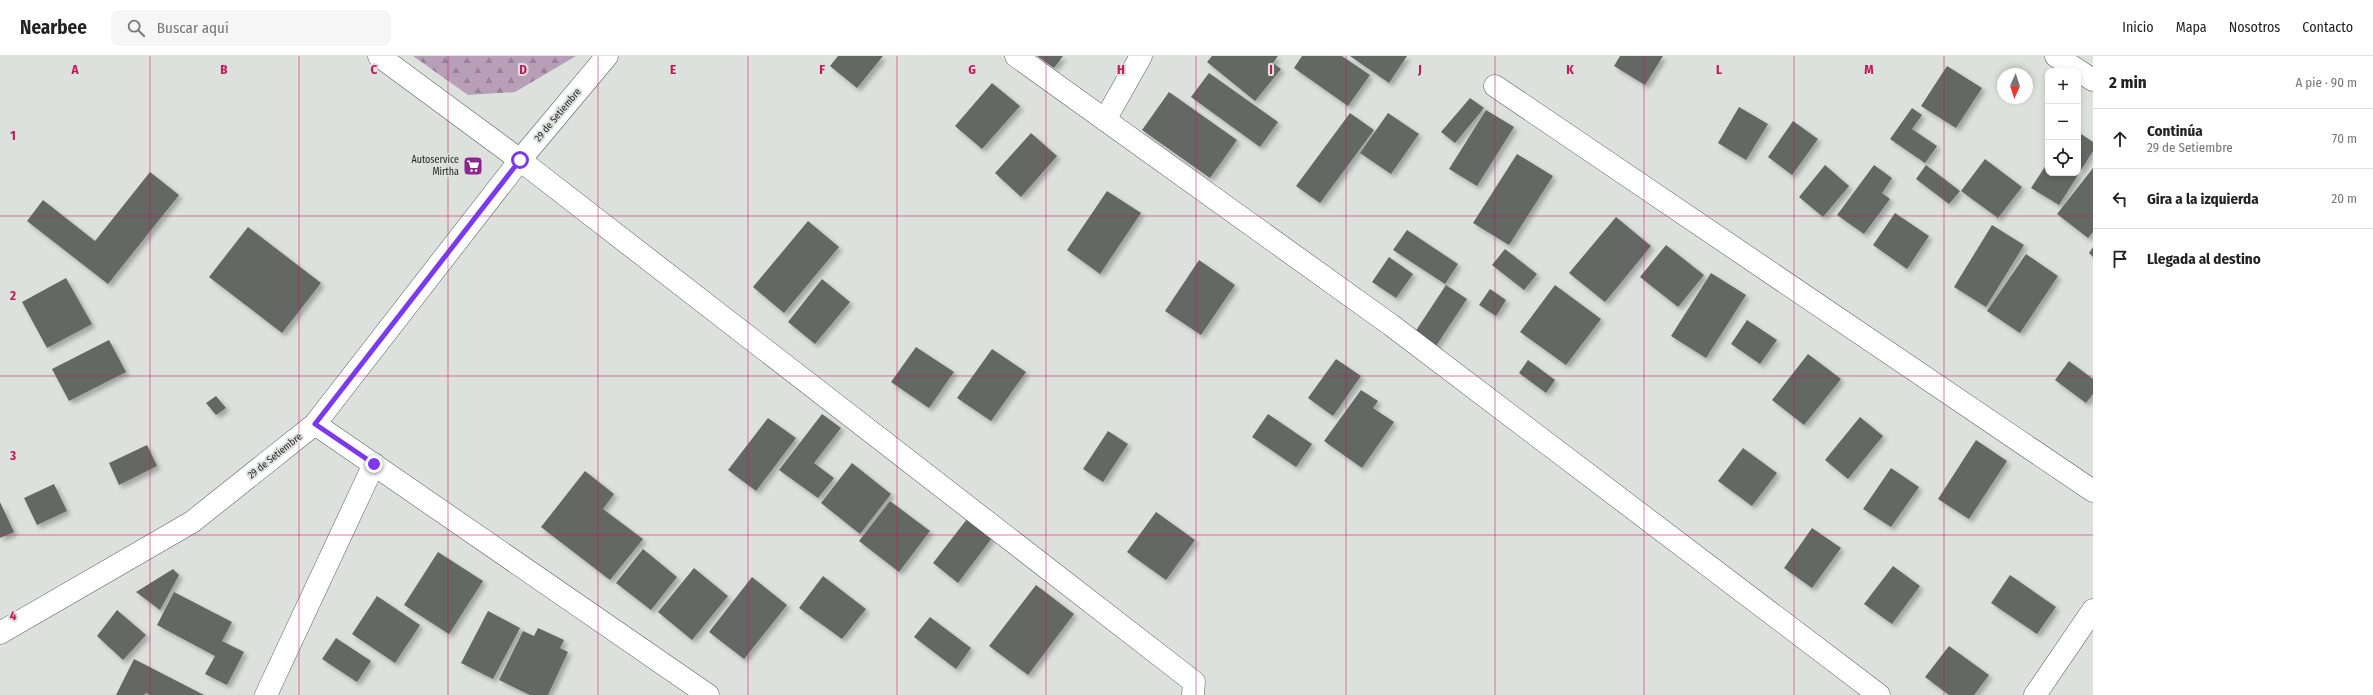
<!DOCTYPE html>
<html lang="es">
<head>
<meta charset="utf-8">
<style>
	body { margin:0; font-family:"Fira Sans Condensed",sans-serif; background:#f6f6f6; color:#222 }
	.controls { position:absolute; right:12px; top:12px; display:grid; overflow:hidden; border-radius:8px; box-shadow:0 2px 6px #0003 }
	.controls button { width:36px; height:36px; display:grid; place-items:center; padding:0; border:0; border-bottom:1px solid #e0e0e0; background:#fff; color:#222; font:20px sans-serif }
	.compass { position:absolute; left:1997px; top:12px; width:36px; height:36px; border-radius:50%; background:#fff; box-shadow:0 2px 6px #0003; rotate:183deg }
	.stop { position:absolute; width:12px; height:12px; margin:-9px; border:3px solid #7c3aed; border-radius:50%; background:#fff }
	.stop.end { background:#7c3aed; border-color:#fff; box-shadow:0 1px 4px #0008 }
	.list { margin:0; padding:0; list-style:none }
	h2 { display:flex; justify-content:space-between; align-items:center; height:52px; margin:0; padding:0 16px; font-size:17px }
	h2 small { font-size:13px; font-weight:400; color:#767676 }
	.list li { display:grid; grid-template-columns:26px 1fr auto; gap:12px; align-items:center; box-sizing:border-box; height:60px; padding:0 16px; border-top:1px solid #e0e0e0 }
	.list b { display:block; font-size:15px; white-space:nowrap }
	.list p { margin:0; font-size:13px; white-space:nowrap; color:#767676 }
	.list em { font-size:13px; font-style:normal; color:#767676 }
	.icon { flex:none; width:22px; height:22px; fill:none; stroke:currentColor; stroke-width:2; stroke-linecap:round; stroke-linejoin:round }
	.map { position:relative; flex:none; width:2093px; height:639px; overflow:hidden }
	header { display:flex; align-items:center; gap:24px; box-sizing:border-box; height:56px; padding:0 20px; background:#fff; border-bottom:1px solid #e0e0e0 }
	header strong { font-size:19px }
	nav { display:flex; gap:22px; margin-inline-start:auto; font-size:14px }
	.search { width:280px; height:36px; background:#f6f6f6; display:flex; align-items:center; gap:10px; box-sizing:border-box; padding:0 14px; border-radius:8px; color:#767676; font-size:15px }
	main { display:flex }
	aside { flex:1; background:#fff }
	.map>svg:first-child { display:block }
	.forest { fill:url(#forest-firs) }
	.building { fill:#636865; filter:url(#shadow) }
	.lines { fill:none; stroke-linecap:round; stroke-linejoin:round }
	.minor-casing { stroke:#5a5e5c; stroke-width:23 }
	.tertiary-casing { stroke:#5a5e5c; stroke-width:23 }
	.minor { stroke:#fff; stroke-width:22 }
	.tertiary { stroke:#fff; stroke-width:22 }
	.route { stroke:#7c3aed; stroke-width:5 }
	.grid { fill:none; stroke:#c2185b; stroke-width:1; stroke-opacity:0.55 }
	.labels { text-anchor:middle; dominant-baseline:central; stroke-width:4; stroke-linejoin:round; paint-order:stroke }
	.street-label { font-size:10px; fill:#242725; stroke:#dce1de }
	.poi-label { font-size:10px; fill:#242725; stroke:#dce1de; text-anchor:end }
	.grid-label { font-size:13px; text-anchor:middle; font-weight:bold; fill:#c2185b; stroke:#dce1de; stroke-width:4; stroke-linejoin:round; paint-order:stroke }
</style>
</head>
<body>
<header>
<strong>Nearbee</strong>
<div class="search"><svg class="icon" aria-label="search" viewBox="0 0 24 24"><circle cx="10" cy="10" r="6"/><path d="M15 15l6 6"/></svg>Buscar aquí</div>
<nav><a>Inicio</a><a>Mapa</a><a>Nosotros</a><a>Contacto</a></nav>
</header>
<main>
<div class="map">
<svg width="2093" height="639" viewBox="0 0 2093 639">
	<defs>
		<pattern id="forest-firs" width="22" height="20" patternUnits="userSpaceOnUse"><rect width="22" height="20" fill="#b79fb7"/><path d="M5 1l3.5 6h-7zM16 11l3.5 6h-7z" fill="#958295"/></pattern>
		<filter id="shadow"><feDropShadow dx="3.5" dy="3.5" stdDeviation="2" flood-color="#0004"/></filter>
	</defs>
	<rect width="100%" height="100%" fill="#dce1de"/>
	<polygon class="forest" points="413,0 576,0 515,36 468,39"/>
	<g class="building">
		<polygon points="838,0 883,0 857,32 830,10"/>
		<polygon points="1037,0 1063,0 1054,12"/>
		<polygon points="1212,0 1278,0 1273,7 1281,13 1255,45 1207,6"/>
		<polygon points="1302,0 1342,0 1370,19 1348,50 1294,12"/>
		<polygon points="1350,0 1407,0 1389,27"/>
		<polygon points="1620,0 1663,0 1645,29 1614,10"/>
		<polygon points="1947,10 1982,32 1956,72 1921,50"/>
		<polygon points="1209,17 1278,66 1260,91 1191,41"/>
		<polygon points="992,27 1020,50 982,93 955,70"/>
		<polygon points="1169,36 1237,84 1210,122 1142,74"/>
		<polygon points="1470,42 1484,52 1455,87 1441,76"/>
		<polygon points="1739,51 1768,68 1746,104 1718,87"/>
		<polygon points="1912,52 1922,59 1912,73 1937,90 1925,107 1890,83"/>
		<polygon points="1486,54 1514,71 1477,130 1449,113"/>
		<polygon points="1350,57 1374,74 1320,147 1296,130"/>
		<polygon points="1388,57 1419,78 1391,118 1360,97"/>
		<polygon points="1793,65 1818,83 1792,119 1768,101"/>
		<polygon points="2078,76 2093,86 2093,95 2059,149 2031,132 2048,106 2048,117 2078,117"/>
		<polygon points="1031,77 1057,100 1021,141 995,117"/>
		<polygon points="1517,98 1553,120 1509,189 1473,167"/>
		<polygon points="1985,103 2022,131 1998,162 1961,135"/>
		<polygon points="1825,109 1849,130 1823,161 1799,141"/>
		<polygon points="1874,109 1892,122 1882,137 1890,143 1864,178 1837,159"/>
		<polygon points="1926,109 1960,135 1949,148 1916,123"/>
		<polygon points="2093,112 2093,176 2088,182 2057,158"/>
		<polygon points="150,116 179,139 108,228 27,165 43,144 95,185"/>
		<polygon points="1107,135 1141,157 1100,218 1067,194"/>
		<polygon points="1895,157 1929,180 1907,213 1873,189"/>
		<polygon points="1616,161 1651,190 1605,246 1569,217"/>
		<polygon points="808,165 839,191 784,257 753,231"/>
		<polygon points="1992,169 2024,189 1986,251 1954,231"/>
		<polygon points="248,171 321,227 282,277 209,221"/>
		<polygon points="1407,174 1458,208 1445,228 1393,194"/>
		<polygon points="1666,189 1704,219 1678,251 1640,221"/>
		<polygon points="2093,191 2093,201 2089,197"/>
		<polygon points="1505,193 1537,218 1524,234 1492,209"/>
		<polygon points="2026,198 2058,220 2020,277 1987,255"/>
		<polygon points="1389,201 1413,218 1396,242 1372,226"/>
		<polygon points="1199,204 1235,229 1201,279 1165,255"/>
		<polygon points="1711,217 1746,239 1706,302 1671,280"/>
		<polygon points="66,222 92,268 47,292 22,246"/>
		<polygon points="822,223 850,246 815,288 788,266"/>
		<polygon points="1446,229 1467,243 1434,293 1413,279"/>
		<polygon points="1555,229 1601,263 1566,309 1520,276"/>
		<polygon points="1490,233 1506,244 1496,260 1479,249"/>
		<polygon points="1747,264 1777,284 1760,308 1731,288"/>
		<polygon points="109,284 126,316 69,345 52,313"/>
		<polygon points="916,291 954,316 929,352 891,326"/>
		<polygon points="992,293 1026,316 991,365 957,342"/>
		<polygon points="1808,298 1841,323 1804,369 1772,344"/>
		<polygon points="1336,303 1361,320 1333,360 1308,342"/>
		<polygon points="1528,304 1555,324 1546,337 1519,317"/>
		<polygon points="2069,305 2093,323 2093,338 2086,347 2055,324"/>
		<polygon points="1361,334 1378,345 1373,352 1394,366 1362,412 1324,385"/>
		<polygon points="216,340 226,352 216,359 206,347"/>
		<polygon points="822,358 841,372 814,407 834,422 818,442 779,414"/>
		<polygon points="1268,358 1312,388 1296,411 1252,381"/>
		<polygon points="1860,361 1883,380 1848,423 1825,404"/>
		<polygon points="768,362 796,382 756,435 728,414"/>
		<polygon points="1108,375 1128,388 1103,426 1083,413"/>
		<polygon points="1976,384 2007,405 1969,463 1938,443"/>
		<polygon points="147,389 157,410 119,429 109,407"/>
		<polygon points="1743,392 1777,417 1752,450 1718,425"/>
		<polygon points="852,407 891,438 860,478 821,447"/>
		<polygon points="1891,412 1919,431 1891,471 1863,453"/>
		<polygon points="585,415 614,438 603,453 643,483 610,524 541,471"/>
		<polygon points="54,428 67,455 37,469 24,442"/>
		<polygon points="890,445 930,475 899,516 859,485"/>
		<polygon points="0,446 14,476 0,482"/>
		<polygon points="1156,456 1195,484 1166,524 1127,496"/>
		<polygon points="967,463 992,482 958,527 933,507"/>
		<polygon points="1812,472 1841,492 1812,532 1784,512"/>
		<polygon points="643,493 677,521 651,554 616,527"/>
		<polygon points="438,496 483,525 449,578 404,549"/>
		<polygon points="1893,510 1920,530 1892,568 1864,548"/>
		<polygon points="694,512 728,540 692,584 658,556"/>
		<polygon points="173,513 179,519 160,554 136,536"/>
		<polygon points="2010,519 2056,551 2037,578 1991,547"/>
		<polygon points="823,520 866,553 842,583 799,552"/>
		<polygon points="752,521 787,549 744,603 709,576"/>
		<polygon points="1036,529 1074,558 1028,619 989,590"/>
		<polygon points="174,536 232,566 222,585 244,596 227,629 205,618 215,600 157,569"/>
		<polygon points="377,540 420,569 395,607 352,578"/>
		<polygon points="117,554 146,579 123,604 97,580"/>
		<polygon points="488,555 520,572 493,623 461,607"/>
		<polygon points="930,561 971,592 956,613 914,581"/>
		<polygon points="538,572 564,584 560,592 568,596 548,639 530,639 499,624 523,575 534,580"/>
		<polygon points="336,582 371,605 357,626 322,603"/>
		<polygon points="1949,590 1989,619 1974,639 1949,639 1925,621"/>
		<polygon points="134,603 204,639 150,639 146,637 144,639 116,639"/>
	</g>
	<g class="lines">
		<g class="minor-casing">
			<g id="minor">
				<polyline points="379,0 520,104 1194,626 1193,639"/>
				<polyline points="1016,0 1391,269 1879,639"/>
				<polyline points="2056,0 2093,24"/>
				<polyline points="1495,30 2093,435"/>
				<polyline points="1105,64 1141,0"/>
				<polyline points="315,368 708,639"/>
				<polyline points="266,639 374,408"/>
				<polyline points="2035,639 2093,554"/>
			</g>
		</g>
		<g class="tertiary-casing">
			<polyline id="tertiary" points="0,577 192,466 315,368 520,104 607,0"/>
		</g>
		<use href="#minor" class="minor"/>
		<use href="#tertiary" class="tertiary"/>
	</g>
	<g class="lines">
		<polyline class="route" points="374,408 315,368 520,104"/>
	</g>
	<path class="grid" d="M150,0V639M299,0V639M448,0V639M598,0V639M748,0V639M897,0V639M1046,0V639M1196,0V639M1346,0V639M1495,0V639M1644,0V639M1794,0V639M1944,0V639M0,160H2093M0,320H2093M0,479H2093"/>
	<defs>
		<g id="supermarket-square" transform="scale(1)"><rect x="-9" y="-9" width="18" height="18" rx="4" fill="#8b278e" stroke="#dce1de"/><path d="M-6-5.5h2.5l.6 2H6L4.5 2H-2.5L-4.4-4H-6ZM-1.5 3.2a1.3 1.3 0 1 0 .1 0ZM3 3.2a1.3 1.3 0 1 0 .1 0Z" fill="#fff"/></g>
	</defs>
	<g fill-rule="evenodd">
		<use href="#supermarket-square" x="473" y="110"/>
	</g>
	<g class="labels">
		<g class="street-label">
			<text transform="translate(558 59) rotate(-50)">29 de Setiembre</text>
			<text transform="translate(275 400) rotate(-39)">29 de Setiembre</text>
		</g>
		<g class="poi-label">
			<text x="459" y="104">Autoservice<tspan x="459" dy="12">Mirtha</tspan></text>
		</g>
	</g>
	<g class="grid-label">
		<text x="75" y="18">A</text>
		<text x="224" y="18">B</text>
		<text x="374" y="18">C</text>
		<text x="523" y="18">D</text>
		<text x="673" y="18">E</text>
		<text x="822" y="18">F</text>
		<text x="972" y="18">G</text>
		<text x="1121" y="18">H</text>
		<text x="1271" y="18">I</text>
		<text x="1420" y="18">J</text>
		<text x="1570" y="18">K</text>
		<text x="1719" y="18">L</text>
		<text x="1869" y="18">M</text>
		<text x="13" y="84">1</text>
		<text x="13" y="244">2</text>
		<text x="13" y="404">3</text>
		<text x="13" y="564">4</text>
	</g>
</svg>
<div class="controls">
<button>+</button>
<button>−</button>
<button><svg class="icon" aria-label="locate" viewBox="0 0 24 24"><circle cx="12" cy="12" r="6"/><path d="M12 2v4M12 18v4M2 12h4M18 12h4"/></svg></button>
</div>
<svg class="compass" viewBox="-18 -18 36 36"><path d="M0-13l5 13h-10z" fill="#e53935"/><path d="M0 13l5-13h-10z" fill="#767676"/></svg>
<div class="stop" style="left:520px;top:104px"></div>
<div class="stop end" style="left:374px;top:408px"></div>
</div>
<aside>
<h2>2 min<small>A pie · 90 m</small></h2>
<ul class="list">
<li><svg class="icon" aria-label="ahead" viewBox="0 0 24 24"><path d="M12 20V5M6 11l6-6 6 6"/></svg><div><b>Continúa</b><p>29 de Setiembre</p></div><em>70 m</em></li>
<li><svg class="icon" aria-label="left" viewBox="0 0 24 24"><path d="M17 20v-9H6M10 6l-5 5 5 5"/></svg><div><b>Gira a la izquierda</b></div><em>20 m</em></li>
<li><svg class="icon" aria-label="arrive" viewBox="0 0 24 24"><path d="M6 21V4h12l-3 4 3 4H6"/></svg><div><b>Llegada al destino</b></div></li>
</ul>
</aside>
</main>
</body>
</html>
